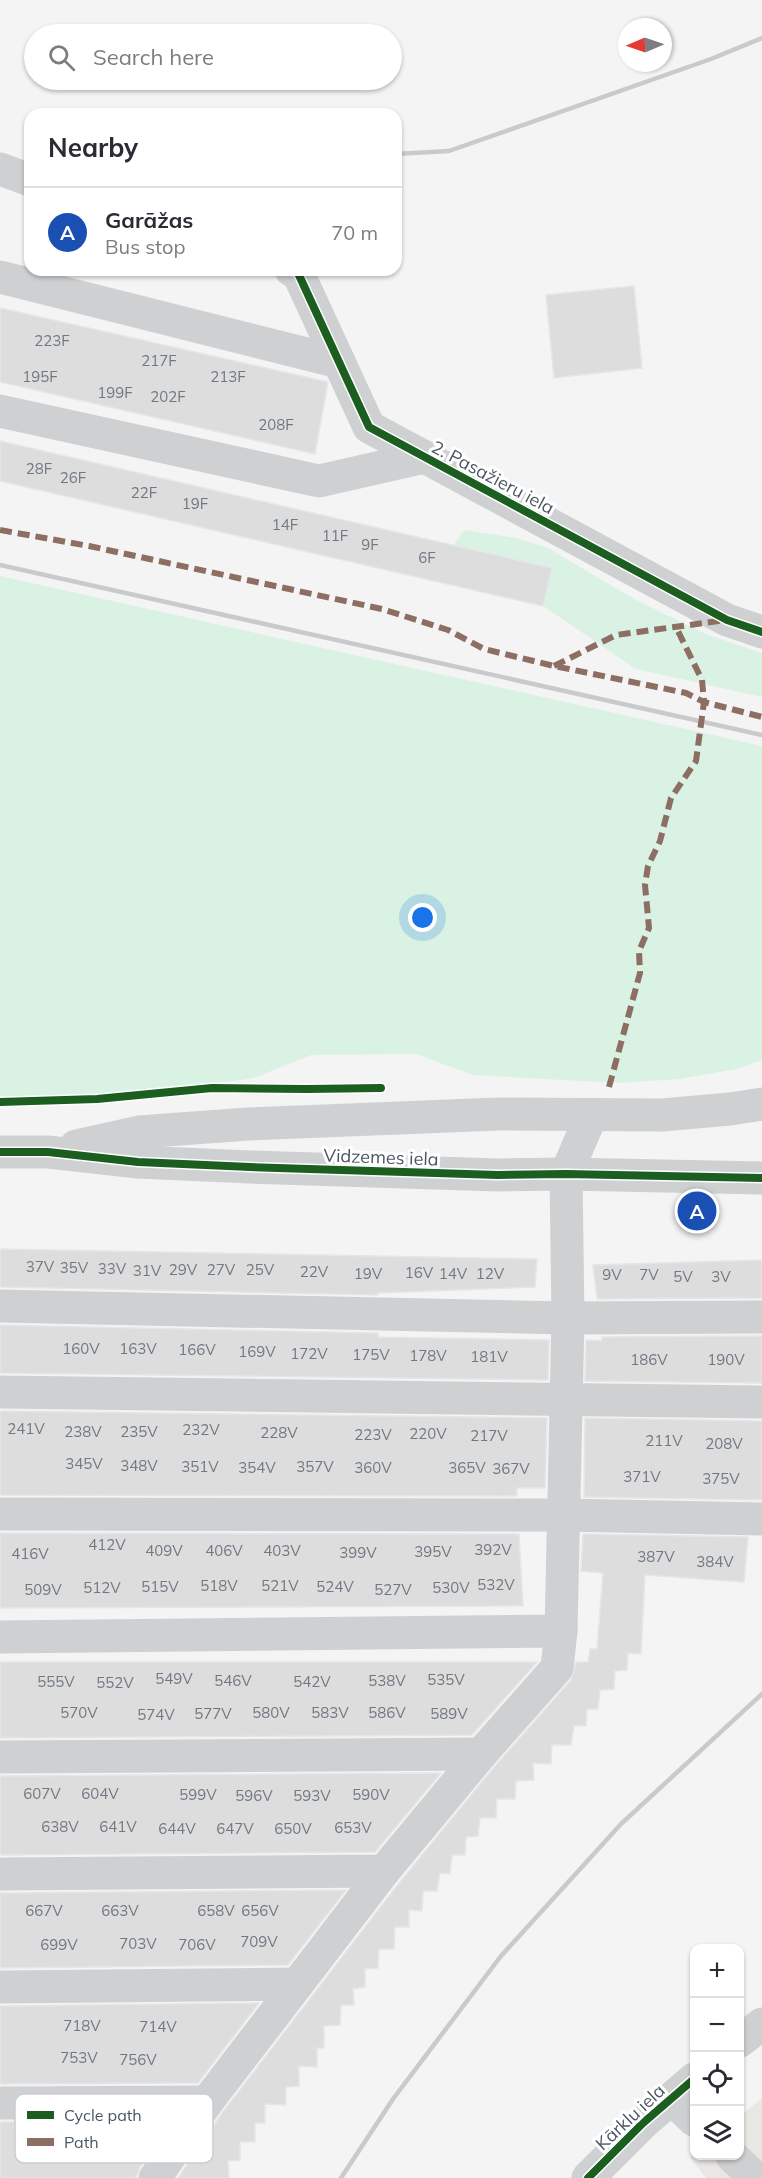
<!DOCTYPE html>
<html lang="en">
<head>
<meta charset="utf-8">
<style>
	body { margin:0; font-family:Mulish,sans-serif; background:#f2f2f3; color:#2b2b33 }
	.controls { position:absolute; right:18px; bottom:18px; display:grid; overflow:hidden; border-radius:12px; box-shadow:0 2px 4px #0004 }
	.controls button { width:54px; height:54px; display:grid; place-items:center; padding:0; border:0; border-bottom:2px solid #e1e1e2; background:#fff; color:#2b2b33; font:30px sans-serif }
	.compass { position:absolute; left:618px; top:18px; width:54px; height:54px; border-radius:50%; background:#fff; box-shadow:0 2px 4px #0004; rotate:268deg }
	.you { position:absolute; left:423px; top:918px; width:21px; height:21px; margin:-15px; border:4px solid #fff; border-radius:50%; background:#1a73e8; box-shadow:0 0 0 9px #1a73e833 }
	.badge { display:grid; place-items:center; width:39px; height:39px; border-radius:50%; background:#868d94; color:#fff; font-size:20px; font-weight:700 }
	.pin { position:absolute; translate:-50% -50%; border:3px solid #fff; box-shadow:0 2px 6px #0006 }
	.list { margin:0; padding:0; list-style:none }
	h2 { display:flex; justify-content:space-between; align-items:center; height:78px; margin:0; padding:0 24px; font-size:26px }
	h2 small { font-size:20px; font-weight:400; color:#7c7c81 }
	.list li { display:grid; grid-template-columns:39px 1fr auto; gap:18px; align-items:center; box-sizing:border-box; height:90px; padding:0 24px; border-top:2px solid #e1e1e2 }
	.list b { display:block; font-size:22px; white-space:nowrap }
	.list p { margin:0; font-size:20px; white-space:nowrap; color:#7c7c81 }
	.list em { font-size:20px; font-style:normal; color:#7c7c81 }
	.icon { flex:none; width:33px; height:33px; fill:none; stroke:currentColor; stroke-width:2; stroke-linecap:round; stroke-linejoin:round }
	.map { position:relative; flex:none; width:762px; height:2178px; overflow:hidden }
	.search { position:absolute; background:#fff; box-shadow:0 2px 4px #0004; left:24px; top:24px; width:378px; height:66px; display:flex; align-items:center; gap:15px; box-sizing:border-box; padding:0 21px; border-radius:33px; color:#7c7c81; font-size:22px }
	.panel { position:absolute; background:#fff; box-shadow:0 2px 4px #0004; left:24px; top:108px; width:378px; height:168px; border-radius:18px }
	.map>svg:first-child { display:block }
	.commercial { fill:#e8e7e3 }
	.green { fill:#d9f2e3 }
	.building { fill:#ddddde; stroke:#e5e6e7; stroke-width:1.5 }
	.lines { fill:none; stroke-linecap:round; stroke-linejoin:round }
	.minor { stroke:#ced0d2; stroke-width:33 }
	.rail { stroke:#c9cacc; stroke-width:4.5 }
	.quiet { stroke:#8d6e63; stroke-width:6; stroke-dasharray:12 6; stroke-linecap:butt }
	.cycleway-casing { stroke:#fff; stroke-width:11 }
	.cycleway { stroke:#1b5e20; stroke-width:8 }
	.labels { text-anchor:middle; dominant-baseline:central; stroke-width:6; stroke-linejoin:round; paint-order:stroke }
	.number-label { font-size:15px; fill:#707881 }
	.street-label { font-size:18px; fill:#4a5661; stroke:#fff }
	.key { fill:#fff; stroke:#c9ccd0; stroke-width:1.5 }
	.key-label { font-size:16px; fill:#4a5661 }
</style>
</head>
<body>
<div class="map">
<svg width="762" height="2178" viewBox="0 0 762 2178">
	<rect width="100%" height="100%" fill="#f4f4f4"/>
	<polygon class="commercial" points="762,2098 762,2178 706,2178 690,2157 694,2153 694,2156 740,2156 740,2116"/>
	<g class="green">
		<polygon points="464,530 516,538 548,548 636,600 706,634 762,653 762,697 636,669 543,606 552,568 454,545"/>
		<polygon points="0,576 762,746 762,1060 737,1069 680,1079 618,1083 473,1075 416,1054 311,1055 254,1078 99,1100 0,1103"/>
	</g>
	<g class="building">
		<polygon points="634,286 642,368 554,378 546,295"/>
		<polygon points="0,308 328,382 315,454 0,382"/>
		<polygon points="0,441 552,568 543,606 0,481"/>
		<polygon points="0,1249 537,1259 535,1287 378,1293 378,1295 0,1287"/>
		<polygon points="762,1260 762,1298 597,1299 593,1265"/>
		<polygon points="0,1325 378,1333 378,1337 549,1340 548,1380 0,1373"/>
		<polygon points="762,1336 762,1383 585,1381 586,1340 602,1341 602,1337"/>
		<polygon points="0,1411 547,1418 545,1488 517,1488 517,1496 0,1495"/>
		<polygon points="585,1418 762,1421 762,1500 584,1497"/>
		<polygon points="0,1533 519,1534 523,1606 0,1608"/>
		<polygon points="583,1534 748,1537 744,1582 645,1575 641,1654 628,1653 627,1670 615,1671 614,1689 600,1690 598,1709 587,1709 586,1726 574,1726 571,1745 552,1745 551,1764 533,1763 534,1780 516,1781 515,1799 497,1799 496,1818 480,1818 478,1836 466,1837 465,1855 452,1855 450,1874 440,1873 437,1891 423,1891 422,1911 409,1910 409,1927 395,1927 394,1949 379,1949 378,1968 365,1969 365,1987 353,1989 354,2005 341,2005 340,2025 324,2026 324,2048 317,2048 317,2067 299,2066 299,2086 286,2087 286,2105 265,2104 265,2123 255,2123 255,2142 240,2142 240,2161 228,2160 229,2178 178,2178 222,2113 399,1883 495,1766 571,1680 576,1662 588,1662 590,1649 597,1649 603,1573 581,1571"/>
		<polygon points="0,1662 537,1662 472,1735 0,1738"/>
		<polygon points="441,1773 375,1852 0,1855 0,1776"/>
		<polygon points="346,1890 288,1965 0,1968 0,1893"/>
		<polygon points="259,2003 198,2083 0,2084 0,2006"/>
		<polygon points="171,2121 140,2167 136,2178 0,2178 0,2122"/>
	</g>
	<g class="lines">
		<g class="minor">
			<polyline points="0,169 30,180"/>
			<polyline points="291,270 298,273 369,427 727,620 762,632"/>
			<polyline points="0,277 339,362"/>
			<polyline points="0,411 319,481 425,457"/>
			<polyline points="76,1146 139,1132 248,1124 499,1114 662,1115 730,1109 762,1104"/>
			<polyline points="0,1152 48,1152 138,1162 250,1167 498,1175 566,1174 762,1178"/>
			<polyline points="0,1306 568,1318 762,1317"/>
			<polyline points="0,1392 762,1402"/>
			<polyline points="0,1514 565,1515 762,1519"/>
			<polyline points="0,1637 561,1631 568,1318 566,1174 591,1116"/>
			<polyline points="0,1757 481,1754"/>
			<polyline points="0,1874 384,1871 481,1754 557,1668 561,1631"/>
			<polyline points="0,1987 296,1984"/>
			<polyline points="740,2041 762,2024"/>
			<polyline points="672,2099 694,2120"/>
			<polyline points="0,2103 207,2102"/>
			<polyline points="732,2156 755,2178"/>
			<polyline points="155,2178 207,2102 384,1871"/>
			<polyline points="588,2178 643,2123 694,2079"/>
		</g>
		<g class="rail">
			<polyline points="396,154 449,151 711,59 762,38"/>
			<polyline points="0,565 762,735"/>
			<polyline points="341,2178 393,2099 501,1956 621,1824 762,1694"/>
		</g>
		<g class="quiet">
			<polyline points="0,530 89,546 382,609 448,630 484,649 554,666 686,693 704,702 762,717"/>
			<polyline points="554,666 616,635 726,620"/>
			<polyline points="609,1087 640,973 639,951 649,928 645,885 648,866 660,841 671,798 696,761 704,702 702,680 676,627"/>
		</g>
		<g class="cycleway-casing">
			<g id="cycleway">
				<polyline points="291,270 298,273 369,427 727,620 762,632"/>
				<polyline points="0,1102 97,1099 212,1088 307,1089 381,1088"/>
				<polyline points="0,1152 48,1152 138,1162 250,1167 498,1175 566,1174 762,1178"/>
				<polyline points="588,2178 643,2123 694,2079"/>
			</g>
		</g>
		<use href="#cycleway" class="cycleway"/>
	</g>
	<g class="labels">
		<g class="number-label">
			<text x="52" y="340">223F</text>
			<text x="159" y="360">217F</text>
			<text x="40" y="376">195F</text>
			<text x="228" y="376">213F</text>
			<text x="115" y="392">199F</text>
			<text x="168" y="396">202F</text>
			<text x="276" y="424">208F</text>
			<text x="39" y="468">28F</text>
			<text x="73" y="477">26F</text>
			<text x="144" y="492">22F</text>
			<text x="195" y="503">19F</text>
			<text x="285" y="524">14F</text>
			<text x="335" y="535">11F</text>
			<text x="370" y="544">9F</text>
			<text x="427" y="557">6F</text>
			<text x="40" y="1266">37V</text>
			<text x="74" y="1267">35V</text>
			<text x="112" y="1268">33V</text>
			<text x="183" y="1269">29V</text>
			<text x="221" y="1269">27V</text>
			<text x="260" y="1269">25V</text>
			<text x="147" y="1270">31V</text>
			<text x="314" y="1271">22V</text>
			<text x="419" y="1272">16V</text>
			<text x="368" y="1273">19V</text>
			<text x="453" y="1273">14V</text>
			<text x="490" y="1273">12V</text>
			<text x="612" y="1274">9V</text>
			<text x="649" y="1274">7V</text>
			<text x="683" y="1276">5V</text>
			<text x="721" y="1276">3V</text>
			<text x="81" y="1348">160V</text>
			<text x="138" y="1348">163V</text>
			<text x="197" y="1349">166V</text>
			<text x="257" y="1351">169V</text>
			<text x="309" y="1353">172V</text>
			<text x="371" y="1354">175V</text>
			<text x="428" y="1355">178V</text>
			<text x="489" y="1356">181V</text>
			<text x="649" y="1359">186V</text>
			<text x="726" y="1359">190V</text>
			<text x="26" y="1428">241V</text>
			<text x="201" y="1429">232V</text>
			<text x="83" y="1431">238V</text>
			<text x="139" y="1431">235V</text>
			<text x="279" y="1432">228V</text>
			<text x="428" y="1433">220V</text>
			<text x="373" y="1434">223V</text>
			<text x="489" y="1435">217V</text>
			<text x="664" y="1440">211V</text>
			<text x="724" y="1443">208V</text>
			<text x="84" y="1463">345V</text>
			<text x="139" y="1465">348V</text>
			<text x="200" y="1466">351V</text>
			<text x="315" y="1466">357V</text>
			<text x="257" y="1467">354V</text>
			<text x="373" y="1467">360V</text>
			<text x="467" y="1467">365V</text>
			<text x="511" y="1468">367V</text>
			<text x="642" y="1476">371V</text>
			<text x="721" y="1478">375V</text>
			<text x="107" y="1544">412V</text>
			<text x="493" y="1549">392V</text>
			<text x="164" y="1550">409V</text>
			<text x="224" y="1550">406V</text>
			<text x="282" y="1550">403V</text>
			<text x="433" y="1551">395V</text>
			<text x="358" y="1552">399V</text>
			<text x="30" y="1553">416V</text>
			<text x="656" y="1556">387V</text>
			<text x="715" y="1561">384V</text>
			<text x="496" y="1584">532V</text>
			<text x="219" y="1585">518V</text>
			<text x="280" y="1585">521V</text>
			<text x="160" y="1586">515V</text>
			<text x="335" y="1586">524V</text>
			<text x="102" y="1587">512V</text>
			<text x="451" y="1587">530V</text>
			<text x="43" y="1589">509V</text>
			<text x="393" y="1589">527V</text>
			<text x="174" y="1678">549V</text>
			<text x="446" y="1679">535V</text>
			<text x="233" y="1680">546V</text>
			<text x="387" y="1680">538V</text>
			<text x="56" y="1681">555V</text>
			<text x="312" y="1681">542V</text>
			<text x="115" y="1682">552V</text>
			<text x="79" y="1712">570V</text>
			<text x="271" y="1712">580V</text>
			<text x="330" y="1712">583V</text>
			<text x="387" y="1712">586V</text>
			<text x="213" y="1713">577V</text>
			<text x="449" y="1713">589V</text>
			<text x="156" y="1714">574V</text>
			<text x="42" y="1793">607V</text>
			<text x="100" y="1793">604V</text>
			<text x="198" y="1794">599V</text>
			<text x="371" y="1794">590V</text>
			<text x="254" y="1795">596V</text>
			<text x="312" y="1795">593V</text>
			<text x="60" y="1826">638V</text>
			<text x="118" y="1826">641V</text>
			<text x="353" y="1827">653V</text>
			<text x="177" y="1828">644V</text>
			<text x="235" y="1828">647V</text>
			<text x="293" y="1828">650V</text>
			<text x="44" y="1910">667V</text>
			<text x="120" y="1910">663V</text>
			<text x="216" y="1910">658V</text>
			<text x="260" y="1910">656V</text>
			<text x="259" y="1941">709V</text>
			<text x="138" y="1943">703V</text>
			<text x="59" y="1944">699V</text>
			<text x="197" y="1944">706V</text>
			<text x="82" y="2025">718V</text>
			<text x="158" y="2026">714V</text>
			<text x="79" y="2057">753V</text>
			<text x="138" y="2059">756V</text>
		</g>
		<g class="street-label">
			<text transform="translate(493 477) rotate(28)">2. Pasažieru iela</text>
			<text transform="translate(381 1157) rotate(2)">Vidzemes iela</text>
			<text transform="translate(630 2117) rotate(-43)">Kārklu iela</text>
		</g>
	</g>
	<rect x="15" y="2094" width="198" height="69" rx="9" class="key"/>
	<rect x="27" y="2111" width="27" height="8" fill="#1b5e20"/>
	<rect x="27" y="2138" width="27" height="8" fill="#8d6e63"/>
	<g class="key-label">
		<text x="64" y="2121">Cycle path</text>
		<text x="64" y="2148">Path</text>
	</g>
</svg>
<div class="controls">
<button>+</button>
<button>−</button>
<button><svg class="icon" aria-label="locate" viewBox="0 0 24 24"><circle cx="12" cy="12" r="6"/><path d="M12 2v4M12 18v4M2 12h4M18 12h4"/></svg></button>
<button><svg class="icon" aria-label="layers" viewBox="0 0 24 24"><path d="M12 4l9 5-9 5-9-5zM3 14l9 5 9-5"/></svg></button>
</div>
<svg class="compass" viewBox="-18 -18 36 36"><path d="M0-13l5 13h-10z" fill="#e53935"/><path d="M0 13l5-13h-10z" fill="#7c7c81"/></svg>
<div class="you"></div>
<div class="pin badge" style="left:697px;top:1211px;background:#1a4fb4">A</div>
<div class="search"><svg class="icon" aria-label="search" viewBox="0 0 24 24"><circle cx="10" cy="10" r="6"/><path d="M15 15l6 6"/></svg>Search here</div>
<section class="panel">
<h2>Nearby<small></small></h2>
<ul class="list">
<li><span class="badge" style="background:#1a4fb4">A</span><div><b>Garāžas</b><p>Bus stop</p></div><em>70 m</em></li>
</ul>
</section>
</div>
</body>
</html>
